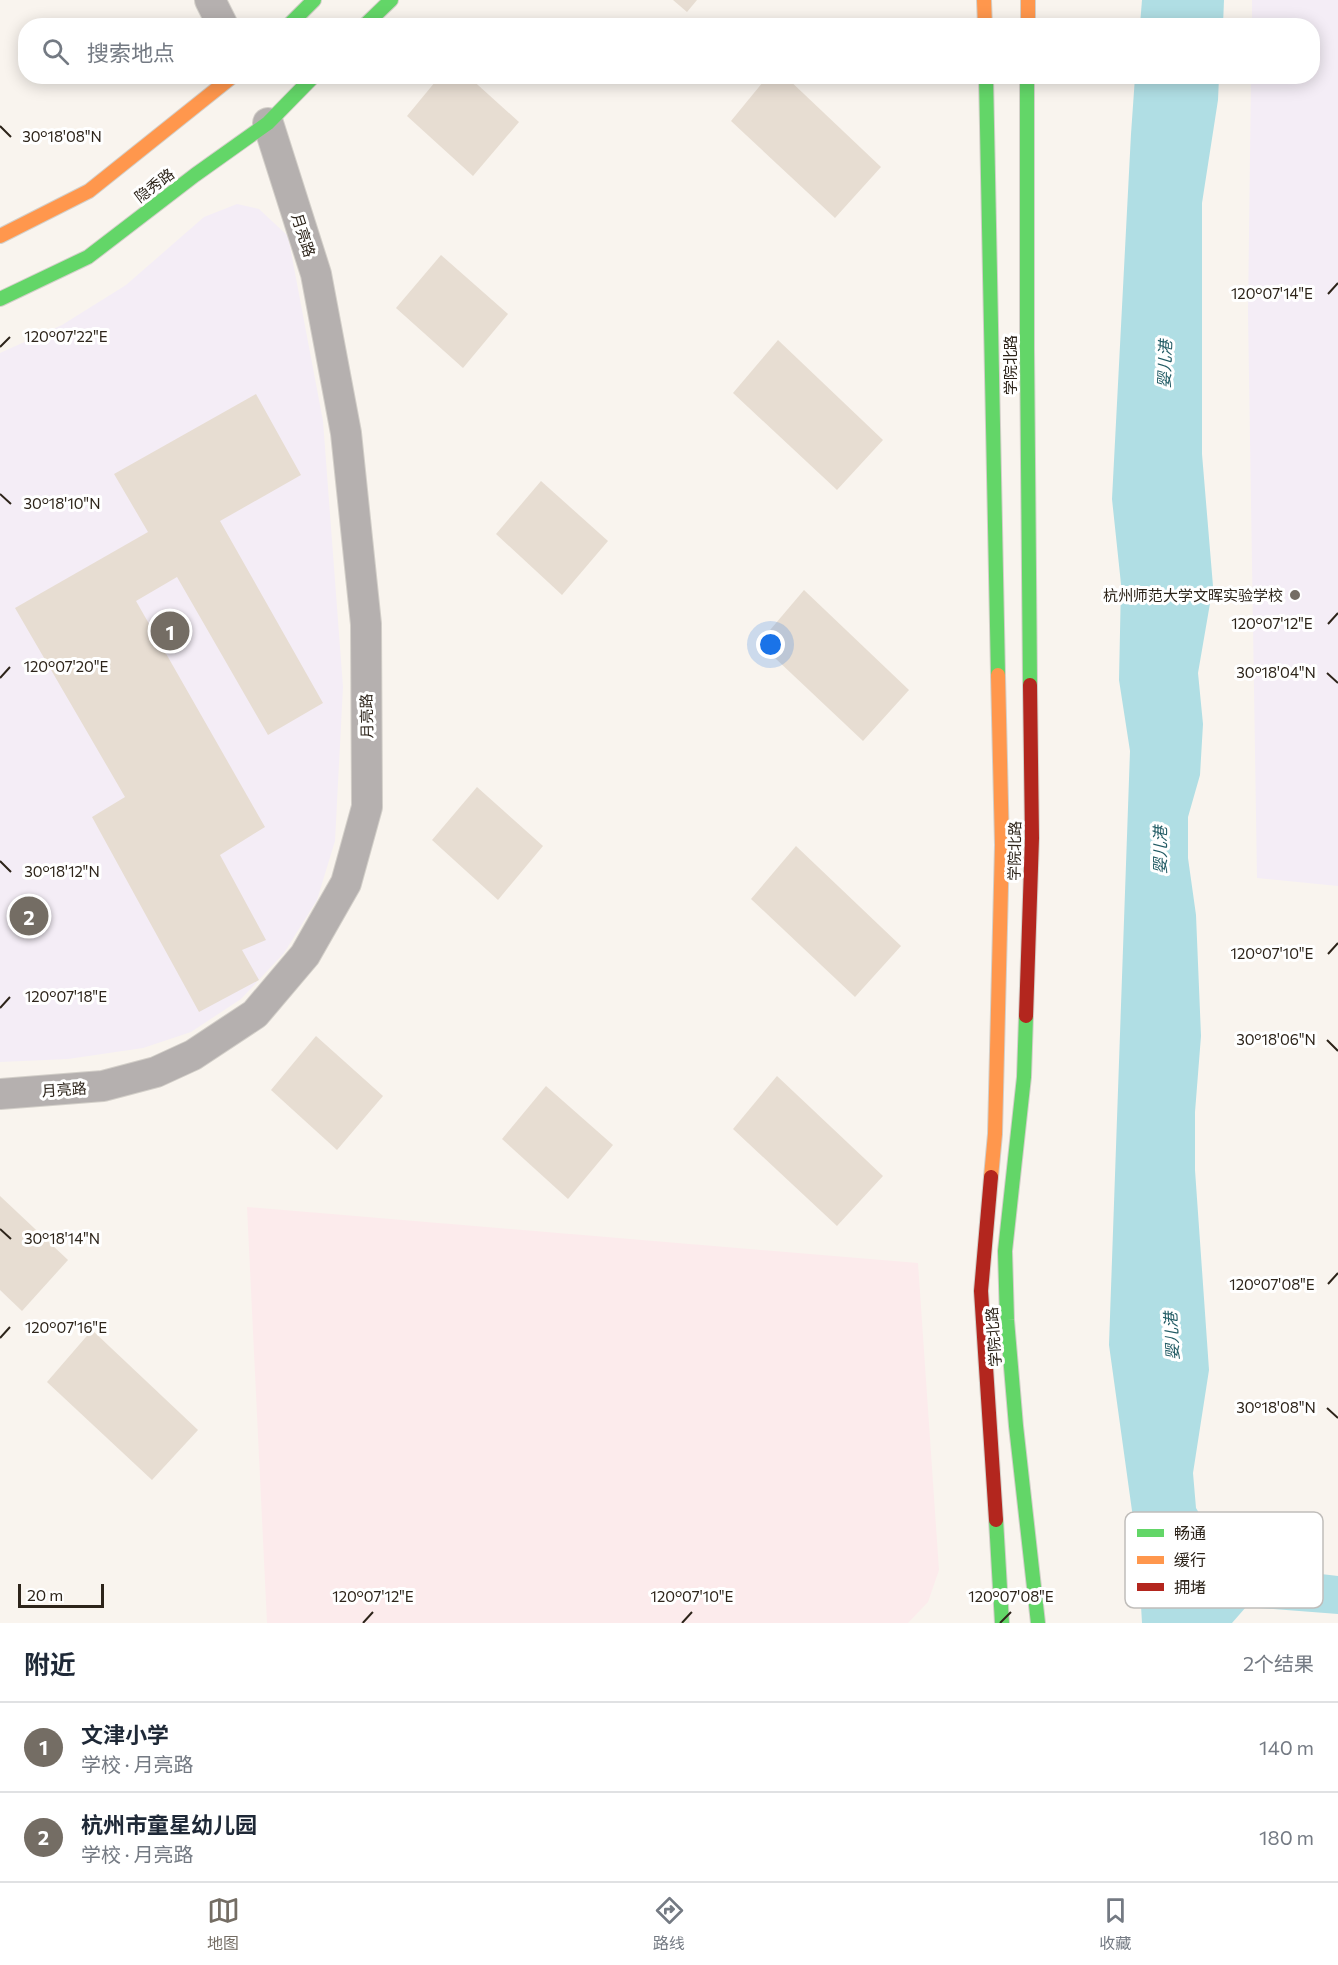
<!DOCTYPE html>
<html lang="zh">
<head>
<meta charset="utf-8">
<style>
	body { margin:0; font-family:Commissioner,"Noto Sans SC",sans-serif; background:#f6f6f7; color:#1f2937 }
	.scale { position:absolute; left:18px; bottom:15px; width:86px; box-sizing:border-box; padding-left:6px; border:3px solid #2d241a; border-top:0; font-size:16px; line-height:21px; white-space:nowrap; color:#2d241a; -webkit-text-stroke:4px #fff; paint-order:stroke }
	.you { position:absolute; left:771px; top:645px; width:21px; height:21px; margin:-15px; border:4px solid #fff; border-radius:50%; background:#1a73e8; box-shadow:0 0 0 9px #1a73e833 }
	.badge { display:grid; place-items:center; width:39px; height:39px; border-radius:50%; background:#746d64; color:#fff; font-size:20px; font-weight:700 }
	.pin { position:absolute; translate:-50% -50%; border:3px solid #fff; box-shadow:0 2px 6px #0006 }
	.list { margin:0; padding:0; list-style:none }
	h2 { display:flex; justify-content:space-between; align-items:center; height:78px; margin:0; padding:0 24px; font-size:26px }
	h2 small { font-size:20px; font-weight:400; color:#747a83 }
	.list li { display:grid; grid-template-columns:39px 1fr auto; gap:18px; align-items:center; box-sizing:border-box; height:90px; padding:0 24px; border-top:2px solid #e0e1e3 }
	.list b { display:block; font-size:22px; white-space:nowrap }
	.list p { margin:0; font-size:20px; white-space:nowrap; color:#747a83 }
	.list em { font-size:20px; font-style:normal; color:#747a83 }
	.icon { flex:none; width:33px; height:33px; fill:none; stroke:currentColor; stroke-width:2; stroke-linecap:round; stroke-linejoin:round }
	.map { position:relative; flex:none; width:1338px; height:1623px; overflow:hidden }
	.search { position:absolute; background:#fff; box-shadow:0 3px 15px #0003; left:18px; right:18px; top:18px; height:66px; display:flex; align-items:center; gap:15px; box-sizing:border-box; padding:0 21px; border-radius:24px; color:#747a83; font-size:22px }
	.sheet { height:258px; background:#fff }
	nav { display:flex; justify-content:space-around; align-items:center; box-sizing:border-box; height:84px; border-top:2px solid #e0e1e3; background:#fff; font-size:16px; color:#747a83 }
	nav a { display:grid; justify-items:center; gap:3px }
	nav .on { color:#746d64 }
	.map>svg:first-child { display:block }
	.industrial { fill:#fcebec }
	.education { fill:#f4edf6 }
	.water { fill:#b0dee4 }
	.building { fill:#e7ddd2 }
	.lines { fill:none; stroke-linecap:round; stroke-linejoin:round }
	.street-casing { stroke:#d3cfc9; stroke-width:32 }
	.fast-casing { stroke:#d3cfc9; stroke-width:16 }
	.slow-casing { stroke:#d3cfc9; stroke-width:16 }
	.jam-casing { stroke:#d3cfc9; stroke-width:16 }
	.street { stroke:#b5b0af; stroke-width:30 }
	.fast { stroke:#63d668; stroke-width:14 }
	.slow { stroke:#ff974d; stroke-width:14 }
	.jam { stroke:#b3261e; stroke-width:14 }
	.ticks { fill:none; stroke:#2d241a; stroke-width:2 }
	.poi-dot { fill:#746d64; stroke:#fff; stroke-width:2 }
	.labels { text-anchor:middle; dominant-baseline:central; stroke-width:6; stroke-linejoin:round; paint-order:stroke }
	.street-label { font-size:15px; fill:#2d241a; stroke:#fff }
	.poi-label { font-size:15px; fill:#2d241a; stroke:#fff; text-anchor:end }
	.water-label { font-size:16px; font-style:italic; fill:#225b64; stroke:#fff }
	.key { fill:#fff; stroke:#c0bdba; stroke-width:1.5 }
	.key-label { font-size:16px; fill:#2d241a }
	.ticks-label { font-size:15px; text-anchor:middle; fill:#2d241a; stroke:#fff; stroke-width:6; stroke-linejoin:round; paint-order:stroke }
</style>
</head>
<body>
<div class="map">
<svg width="1338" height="1623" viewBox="0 0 1338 1623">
	<rect width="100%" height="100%" fill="#f9f4ee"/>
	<polygon class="industrial" points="247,1207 918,1263 939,1570 928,1602 908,1623 267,1623"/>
	<g class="education">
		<polygon points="1252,0 1338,0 1338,886 1257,878 1248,313 1251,77 1312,76 1312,26 1252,25"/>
		<polygon points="237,204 259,209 288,236 323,421 343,687 335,841 317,900 284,953 241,999 191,1032 143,1048 68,1059 0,1062 0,353 62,325 126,285 204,217"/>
	</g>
	<g class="water">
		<polygon points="1142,0 1224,0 1223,25 1140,25"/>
		<polygon points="1135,77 1219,77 1218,100 1202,203 1202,454 1213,586 1198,673 1203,724 1200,775 1188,817 1188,858 1196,915 1201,1036 1195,1112 1195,1170 1209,1370 1193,1473 1196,1508 1221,1550 1254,1566 1338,1576 1338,1614 1246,1607 1232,1623 1142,1623 1138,1554 1109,1345 1130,751 1119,680 1121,584 1112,499 1131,134"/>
	</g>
	<g class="building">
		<polygon points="673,0 697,0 687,12"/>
		<polygon points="440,76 468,76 519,122 473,176 407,116"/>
		<polygon points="768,76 785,76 881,167 835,218 731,121"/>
		<polygon points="441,255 508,314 463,368 396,308"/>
		<polygon points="778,340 883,440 837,490 733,393"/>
		<polygon points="256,394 301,475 220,521 323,703 268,735 177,577 136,601 265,827 220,855 266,940 242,950 259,980 199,1012 92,817 125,797 15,608 148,532 114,474"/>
		<polygon points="541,481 608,541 562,595 496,534"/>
		<polygon points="804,590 909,690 863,741 759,643"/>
		<polygon points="477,787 543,846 498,900 432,840"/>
		<polygon points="796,846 901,946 855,997 751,899"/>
		<polygon points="316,1036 383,1096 337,1150 271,1090"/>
		<polygon points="777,1076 883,1176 837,1226 733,1129"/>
		<polygon points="546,1086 613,1145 568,1199 502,1139"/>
		<polygon points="0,1196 68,1260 22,1311 0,1290"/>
		<polygon points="92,1330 198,1430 152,1480 47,1382"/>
	</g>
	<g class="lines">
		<g class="street-casing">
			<g id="street">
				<polyline points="210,0 223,26"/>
				<polyline points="0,1094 103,1086 156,1072 193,1055 255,1014 305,955 346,883 367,807 366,624 346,433 316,274 268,123"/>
			</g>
		</g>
		<g class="fast-casing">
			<g id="fast">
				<polyline points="288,26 314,0"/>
				<polyline points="364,26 391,0"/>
				<polyline points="986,76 998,675"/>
				<polyline points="1027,76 1027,349 1030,685"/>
				<polyline points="0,299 88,257 195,175 268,123 314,76"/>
				<polyline points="1026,1016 1024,1077 1005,1251 1007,1320 1016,1426 1038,1623"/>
				<polyline points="996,1520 1002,1623"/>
			</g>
		</g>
		<g class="slow-casing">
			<g id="slow">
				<polyline points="984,0 985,26"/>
				<polyline points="1028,0 1028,26"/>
				<polyline points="0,236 89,191 233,76"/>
				<polyline points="991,1177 995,1134 1002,845 998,675"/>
			</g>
		</g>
		<g class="jam-casing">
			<g id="jam">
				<polyline points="1026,1016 1032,838 1030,685"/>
				<polyline points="991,1177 981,1291 996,1520"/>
			</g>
		</g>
		<use href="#street" class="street"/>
		<use href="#fast" class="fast"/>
		<use href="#slow" class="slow"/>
		<use href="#jam" class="jam"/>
	</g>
	<path class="ticks" d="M0,126L11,137M1328,294L1338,283M0,347L10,337M0,494L11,504M1328,624L1338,613M1327,673L1338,683M0,678L10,667M0,861L11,872M1328,954L1338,943M0,1008L10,997M1327,1040L1338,1051M0,1229L11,1239M1328,1284L1338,1273M0,1338L10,1327M1327,1408L1338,1418M363,1623L373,1612M682,1623L692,1612M1000,1623L1011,1612"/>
	<circle class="poi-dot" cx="1295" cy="595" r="6"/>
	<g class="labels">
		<g class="street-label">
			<text transform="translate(154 185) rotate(-37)">隐秀路</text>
			<text transform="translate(304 235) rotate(72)">月亮路</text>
			<text transform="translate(1010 365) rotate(-90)">学院北路</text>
			<text transform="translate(366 716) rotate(-91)">月亮路</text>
			<text transform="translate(1014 851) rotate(-89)">学院北路</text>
			<text transform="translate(64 1089) rotate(-4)">月亮路</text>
			<text transform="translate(993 1337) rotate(-94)">学院北路</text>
		</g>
		<g class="poi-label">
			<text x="1283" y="595">杭州师范大学文晖实验学校</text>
		</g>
		<g class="water-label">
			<text transform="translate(1164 364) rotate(-88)">婴儿港</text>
			<text transform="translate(1159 850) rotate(-90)">婴儿港</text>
			<text transform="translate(1171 1336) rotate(-93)">婴儿港</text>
		</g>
	</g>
	<rect x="1125" y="1512" width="198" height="96" rx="9" class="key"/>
	<rect x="1137" y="1529" width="27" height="8" fill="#63d668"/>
	<rect x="1137" y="1556" width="27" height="8" fill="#ff974d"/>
	<rect x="1137" y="1583" width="27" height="8" fill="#b3261e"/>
	<g class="key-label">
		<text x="1174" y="1539">畅通</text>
		<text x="1174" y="1566">缓行</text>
		<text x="1174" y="1593">拥堵</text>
	</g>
	<g class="ticks-label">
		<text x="62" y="142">30°18'08"N</text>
		<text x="1272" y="299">120°07'14"E</text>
		<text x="66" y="342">120°07'22"E</text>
		<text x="62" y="509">30°18'10"N</text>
		<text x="1272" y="629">120°07'12"E</text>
		<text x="66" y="672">120°07'20"E</text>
		<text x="1276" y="678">30°18'04"N</text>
		<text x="62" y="877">30°18'12"N</text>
		<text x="1272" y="959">120°07'10"E</text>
		<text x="66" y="1002">120°07'18"E</text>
		<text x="1276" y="1045">30°18'06"N</text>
		<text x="62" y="1244">30°18'14"N</text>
		<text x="1272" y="1290">120°07'08"E</text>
		<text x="66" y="1333">120°07'16"E</text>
		<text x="1276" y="1413">30°18'08"N</text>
		<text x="373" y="1602">120°07'12"E</text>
		<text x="692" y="1602">120°07'10"E</text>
		<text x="1011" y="1602">120°07'08"E</text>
	</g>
</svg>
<div class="scale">20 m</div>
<div class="you"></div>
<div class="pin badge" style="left:170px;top:631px">1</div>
<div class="pin badge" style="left:29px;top:916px">2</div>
<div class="search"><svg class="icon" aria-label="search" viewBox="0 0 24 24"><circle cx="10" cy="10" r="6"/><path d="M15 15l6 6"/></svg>搜索地点</div>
</div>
<section class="sheet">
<h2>附近<small>2个结果</small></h2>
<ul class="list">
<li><span class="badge">1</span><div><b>文津小学</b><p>学校 · 月亮路</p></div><em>140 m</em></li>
<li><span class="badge">2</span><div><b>杭州市童星幼儿园</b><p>学校 · 月亮路</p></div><em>180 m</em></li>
</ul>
</section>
<nav>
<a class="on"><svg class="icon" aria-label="map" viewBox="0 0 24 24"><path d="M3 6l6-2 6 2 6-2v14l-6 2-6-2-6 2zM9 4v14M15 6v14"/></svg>地图</a>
<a><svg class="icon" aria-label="directions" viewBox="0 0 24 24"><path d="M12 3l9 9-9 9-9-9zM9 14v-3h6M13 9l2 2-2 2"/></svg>路线</a>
<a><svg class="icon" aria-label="saved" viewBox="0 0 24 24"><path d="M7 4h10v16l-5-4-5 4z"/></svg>收藏</a>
</nav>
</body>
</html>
